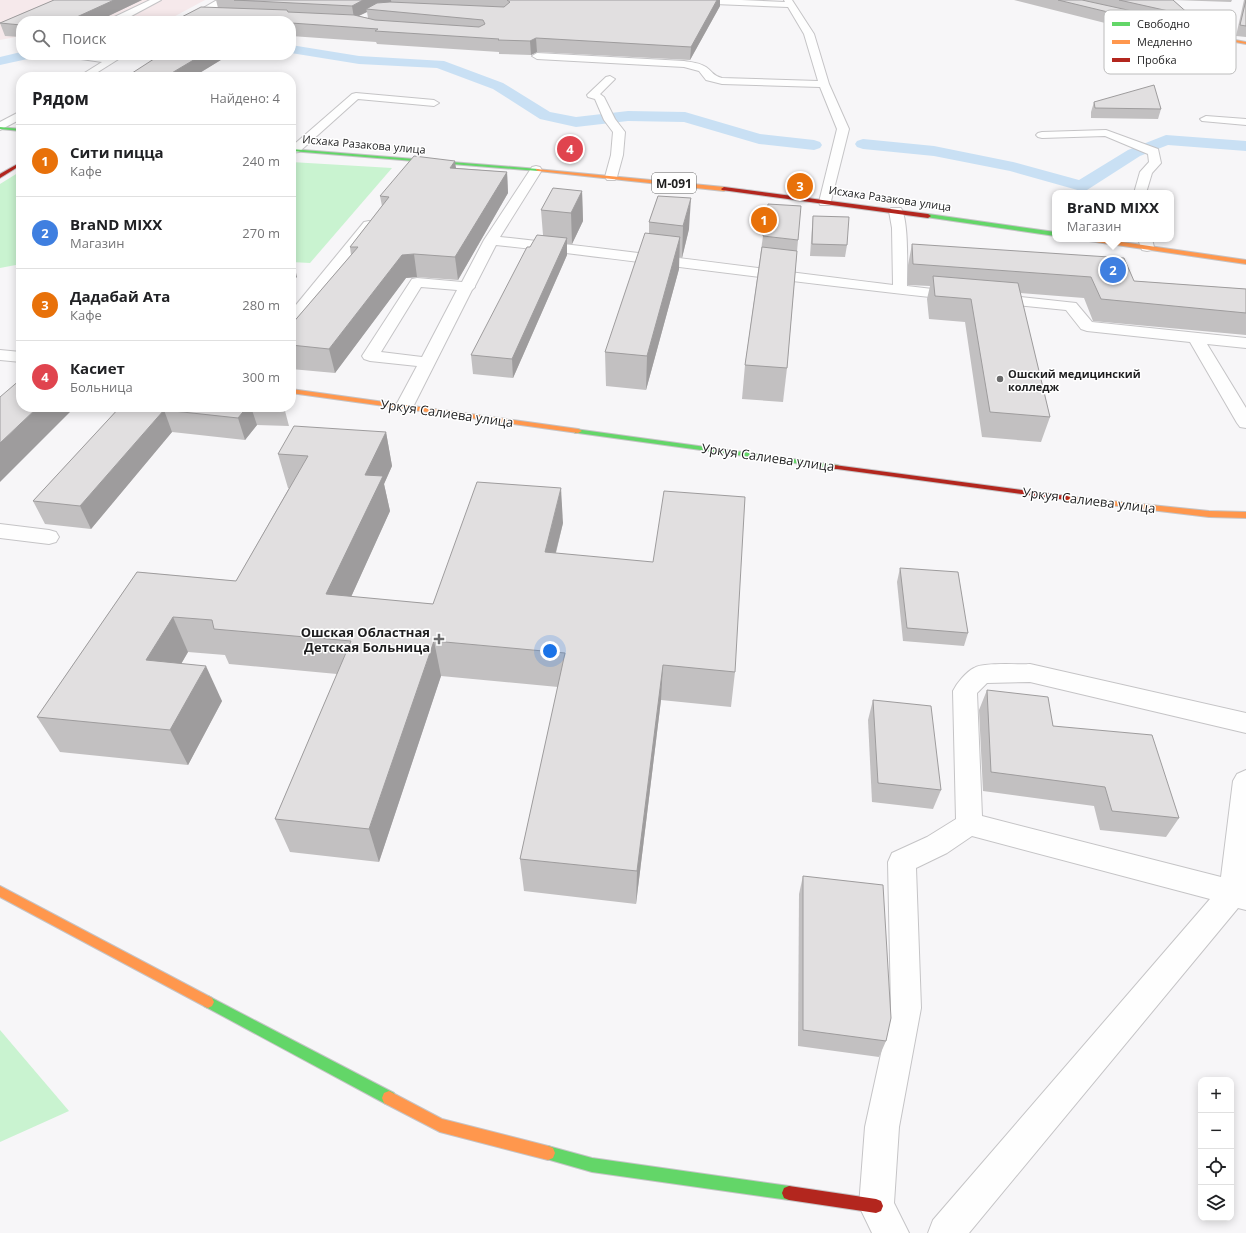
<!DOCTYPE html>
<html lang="ru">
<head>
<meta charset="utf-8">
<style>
	body { margin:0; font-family:"Open Sans",sans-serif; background:#f2f2f2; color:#202124 }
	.controls { position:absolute; right:12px; bottom:12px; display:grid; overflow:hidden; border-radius:8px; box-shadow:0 2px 10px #0003 }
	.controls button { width:36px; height:36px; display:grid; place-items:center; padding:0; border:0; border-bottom:1px solid #e0e0e0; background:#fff; color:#202124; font:20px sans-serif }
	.you { position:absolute; left:550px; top:651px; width:14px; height:14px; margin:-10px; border:3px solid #fff; border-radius:50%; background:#1a73e8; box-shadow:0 0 0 6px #1a73e833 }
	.badge { display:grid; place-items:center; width:26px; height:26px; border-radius:50%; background:#7c3aed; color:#fff; font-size:13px; font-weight:700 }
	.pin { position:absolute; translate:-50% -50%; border:2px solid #fff; box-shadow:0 1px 4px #0006 }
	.popup { position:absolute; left:1052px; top:190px; width:122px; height:52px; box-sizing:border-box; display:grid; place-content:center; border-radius:8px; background:#fff; filter:drop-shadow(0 1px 3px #0005); font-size:13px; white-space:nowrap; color:#757577 }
	.popup b { font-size:15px; color:#202124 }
	.popup::after { content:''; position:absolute; left:50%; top:100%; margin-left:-8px; border:8px solid transparent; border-top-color:#fff }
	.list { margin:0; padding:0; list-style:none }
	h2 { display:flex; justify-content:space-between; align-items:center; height:52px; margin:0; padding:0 16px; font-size:17px }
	h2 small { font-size:13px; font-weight:400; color:#757577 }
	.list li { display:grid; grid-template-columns:26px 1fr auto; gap:12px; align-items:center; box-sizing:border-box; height:72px; padding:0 16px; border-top:1px solid #e0e0e0 }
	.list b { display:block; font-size:15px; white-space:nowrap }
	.list p { margin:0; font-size:13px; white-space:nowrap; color:#757577 }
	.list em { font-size:13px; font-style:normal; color:#757577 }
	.icon { flex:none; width:22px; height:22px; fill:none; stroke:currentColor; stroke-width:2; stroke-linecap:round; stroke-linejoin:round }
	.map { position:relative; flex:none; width:1246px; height:1233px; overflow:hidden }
	.search { position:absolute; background:#fff; box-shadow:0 2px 10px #0003; left:16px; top:16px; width:280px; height:44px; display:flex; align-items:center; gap:10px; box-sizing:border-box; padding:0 14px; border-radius:16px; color:#757577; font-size:15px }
	.panel { position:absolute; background:#fff; box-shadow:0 2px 10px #0003; left:16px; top:72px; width:280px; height:340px; border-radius:16px }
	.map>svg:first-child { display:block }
	.industrial { fill:#f6e9eb }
	.green { fill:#c9f3d0 }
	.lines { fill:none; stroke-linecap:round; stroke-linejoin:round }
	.canal { fill:#c9e0f4; fill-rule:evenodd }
	.street-casing { stroke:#c5c4c6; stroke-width:2 }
	.fast-casing { stroke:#c5c4c6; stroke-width:2 }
	.slow-casing { stroke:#c5c4c6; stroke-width:2 }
	.jam-casing { stroke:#c5c4c6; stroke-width:2 }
	.street { fill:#fefefe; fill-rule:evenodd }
	.fast { fill:#63d668; fill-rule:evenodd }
	.slow { fill:#ff974d; fill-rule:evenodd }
	.jam { fill:#b3261e; fill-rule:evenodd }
	.wall { fill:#c2c0c1; fill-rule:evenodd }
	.shaded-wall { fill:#9e9c9d }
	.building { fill:#e1dfe0; stroke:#9e9c9d }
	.poi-dot { fill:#6a6a6b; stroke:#fff; stroke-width:1.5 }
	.labels { text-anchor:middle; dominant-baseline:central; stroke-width:3; stroke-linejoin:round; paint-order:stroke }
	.far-street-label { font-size:11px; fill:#1e1e1f; stroke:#fff }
	.far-poi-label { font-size:11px; font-weight:bold; fill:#1e1e1f; stroke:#fff; text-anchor:start }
	.shield { fill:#fff; stroke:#626262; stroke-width:1 }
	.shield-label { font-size:12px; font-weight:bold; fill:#1e1e1f }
	.street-label { font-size:13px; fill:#1e1e1f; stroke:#fff }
	.poi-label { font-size:13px; font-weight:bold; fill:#1e1e1f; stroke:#fff; text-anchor:end }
	.key { fill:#fff; stroke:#bcbcbc; stroke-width:1 }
	.key-label { font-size:11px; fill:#1e1e1f }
</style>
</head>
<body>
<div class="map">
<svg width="1246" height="1233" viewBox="0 0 1246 1233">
	<rect width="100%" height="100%" fill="#f7f6f8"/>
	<polygon class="industrial" points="0,0 205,0 166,21 135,19 119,21 21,21 21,36 0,40"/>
	<g class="green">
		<polygon points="291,162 392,168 310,263 291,262"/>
		<polygon points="21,171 21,264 0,268 0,184"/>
		<polygon points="0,1030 69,1111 0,1142"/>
	</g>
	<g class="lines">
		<g class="canal">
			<polygon points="291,45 359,56 444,61 503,83 550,112 576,117 628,111 685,112 760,134 814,140 820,142 822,145 820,148 814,150 759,144 684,122 628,121 576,127 540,119 493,89 437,68 359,64 291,53"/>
			<polygon points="21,52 21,55 34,55 32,58 0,65 0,57"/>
			<polygon points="1166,135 1246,141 1246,151 1168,145 1140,156 1087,190 1081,191 1010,171 934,156 863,149 857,147 855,144 857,141 863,139 934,146 1013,162 1079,180 1128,150"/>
		</g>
		<g class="street-casing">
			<g id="street">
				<polygon points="150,0 161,0 122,21 106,21"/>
				<path d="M217,0H226C216,12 196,21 181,21Z"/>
				<path d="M686,0H741L785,2L784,0H792L814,34L829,84L849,129L830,205H820L819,202L837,129L820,87L722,84L706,80L699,71L684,67L537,59L532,56L537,53L684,61C691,62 700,63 706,67C714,73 712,75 722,78L818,81L804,34L788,7L690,3Z"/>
				<polygon points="69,55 96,55 110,57 113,55 125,55 90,77 78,77 102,62 74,58"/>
				<polygon points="610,76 615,79 600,94 604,97 615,119 625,132 623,155 617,177 615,180 607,180 605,177 611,155 613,132 604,120 595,99 588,97 587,95 606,77"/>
				<polygon points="356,93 434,100 439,103 434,106 358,99 299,152 291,153 291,147 352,94"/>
				<polygon points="21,111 21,119 0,130 0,122"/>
				<polygon points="1206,116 1246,119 1246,125 1202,121 1200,119"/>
				<polygon points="1106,130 1158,149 1161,163 1152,173 1146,193 1134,193 1140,172 1149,162 1148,154 1105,136 1042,138 1038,137 1036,135 1038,133 1042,132"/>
				<path d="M536,166L540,167L542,170L500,237C631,251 762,269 893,285L892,228L889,211L891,208H901C909,221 907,269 907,286L958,292L963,293L965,296L963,299L958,300C803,284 650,262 496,245L475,286V287L472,290L413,407L410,411L404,412L398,411L395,407L417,366L370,361L364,359L362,356L412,279L417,278L462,282L484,240L532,167ZM421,287L457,290L422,357L381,352Z"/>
				<polygon points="369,221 374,222 376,225 374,228 296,324 291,326 291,311 364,222"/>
				<polygon points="1138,239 1152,239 1154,247 1152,250 1147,251 1142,250"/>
				<polygon points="992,294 1076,303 1092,322 1246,338 1246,348 1207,344 1246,408 1246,428 1240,427 1237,423 1190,342 1087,331 1081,329 1066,310 987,302 984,299 987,296"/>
				<polygon points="0,350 21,352 21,362 0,360"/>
				<polygon points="0,524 49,530 56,532 59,537 56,542 49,544 0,538"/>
				<path d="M1030,664L1246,713V733L1030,682L987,683L977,693L982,816L1221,877L1233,781L1237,774L1246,770V910L1238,908L969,1233H928L933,1220L1210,899L972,836L947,853L916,868L921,1008L899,1127L894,1203L909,1233H872L859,1206L865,1127L891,1008L888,862L892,853L927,837L956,819L953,691C957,683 966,672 974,668C984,662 1017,665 1030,664Z"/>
			</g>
		</g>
		<g class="fast-casing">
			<g id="fast">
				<polygon points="0,127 21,129 21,131 0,129"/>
				<polygon points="291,149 538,169 540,170 538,171 291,151"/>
				<polygon points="928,214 1055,232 1055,236 926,217 926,215"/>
				<polygon points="575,429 837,465 841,467 837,469 578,433 575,433"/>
				<polygon points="208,996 394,1093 396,1098 394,1103 389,1105 384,1103 204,1006 202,1002 204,998"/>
				<polygon points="548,1146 592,1158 789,1186 794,1188 796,1193 794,1198 789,1200 592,1172 543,1158 541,1153 543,1148"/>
			</g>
		</g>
		<g class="slow-casing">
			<g id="slow">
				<polygon points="1188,31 1246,42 1246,44 1187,33"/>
				<polygon points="536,169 724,187 727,189 724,191 538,171 536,170"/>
				<polygon points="1086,239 1101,239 1246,260 1246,264 1089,241"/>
				<polygon points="291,389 578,429 582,431 578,433 291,393"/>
				<polygon points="1064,496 1209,511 1246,512 1246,518 1209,517 1067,500 1064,500 1063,498"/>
				<polygon points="0,886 212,998 214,1002 212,1006 208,1008 204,1006 0,897"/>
				<polygon points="389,1091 442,1119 548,1146 553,1148 555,1153 553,1158 548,1160 440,1132 384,1103 382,1098 384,1093"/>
			</g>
		</g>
		<g class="jam-casing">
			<g id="jam">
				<polygon points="21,162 21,165 0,178 0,174"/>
				<polygon points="724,187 928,214 931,216 928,218 722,190 721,189"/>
				<polygon points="834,465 1067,496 1071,498 1067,500 837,469 834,469"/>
				<polygon points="789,1186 876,1199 881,1201 883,1206 881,1211 876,1213 789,1200 784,1198 782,1193 784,1188"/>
			</g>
		</g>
		<use href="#street" class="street"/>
		<use href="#fast" class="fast"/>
		<use href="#slow" class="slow"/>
		<use href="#jam" class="jam"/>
	</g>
	<g class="wall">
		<polygon points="54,0 142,0 98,21 21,21 21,37 5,36 0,23"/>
		<path d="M216,0H720V6L690,60L537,52L531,55L499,54V52L377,44L376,42L291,36V21L218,8ZM367,12L368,18L359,16Z"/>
		<polygon points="1014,0 1232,0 1231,2 1173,0 1191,16 1189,24 1222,42 1218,54 1189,53 1185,64 1145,63 1109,24"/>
		<polygon points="1244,0 1246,0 1246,37 1236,36"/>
		<polygon points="136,55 229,55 193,77 153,60 137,57"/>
		<polygon points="1094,102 1161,109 1158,119 1091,118 1091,112"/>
		<polygon points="456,168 507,172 508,193 458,280 417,277 406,278 335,373 291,369 291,325 351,255 350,247 382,206 380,196"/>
		<polygon points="582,191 583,221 572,244 567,244 567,255 513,378 473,374 471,355 530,247 543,235 541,210"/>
		<polygon points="658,196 689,229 682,258 679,257 679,269 646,390 606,386 605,352 649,234 649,222"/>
		<polygon points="813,216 847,245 845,257 810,256 812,227"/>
		<polygon points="763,236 798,240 787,368 783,402 742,399 745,365"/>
		<polygon points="912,244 1134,281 1246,289 1246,335 1093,321 1084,298 1020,293 1050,417 1041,442 982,437 965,322 929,319 927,299 930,286 908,285 908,265"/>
		<polygon points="120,407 284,407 289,426 257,425 245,440 172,432 91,529 45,524 33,501"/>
		<polygon points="386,432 392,466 384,484 390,511 351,597 433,604 563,523 556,553 735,672 731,707 661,700 636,904 524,891 520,859 558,687 441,676 379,862 290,852 275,819 337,674 229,664 225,655 188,652 181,664 222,701 188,765 60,752 37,717 137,572 236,581 289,488 288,488 278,454"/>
		<polygon points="900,568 968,633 964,646 903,641 897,582"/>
		<polygon points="987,690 1053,726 1179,818 1166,837 1100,830 1094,806 983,791 979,710"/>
		<polygon points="873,700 941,790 933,809 872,802 868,720"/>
		<polygon points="803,876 886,1041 879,1057 798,1046 799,894"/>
	</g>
	<g class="shaded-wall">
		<polygon points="114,0 142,0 98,21 68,21"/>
		<polygon points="363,0 391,0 392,6 366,9 367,12 354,18 352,6"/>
		<polygon points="717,0 720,0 720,6 690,60 691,47"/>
		<polygon points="536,38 537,52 531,55 530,41"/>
		<polygon points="202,55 229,55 193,77 165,77"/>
		<polygon points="455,161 458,182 450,168"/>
		<polygon points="507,172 508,193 458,280 455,257"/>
		<polygon points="582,191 583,221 572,244 571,213"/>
		<polygon points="691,198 689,229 682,258 683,226"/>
		<polygon points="680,237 679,269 646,390 647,356"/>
		<polygon points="567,238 567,255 513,378 512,359"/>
		<polygon points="414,254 417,277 406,278 335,373 329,349 402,255"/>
		<polygon points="293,260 297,277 291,283 291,261"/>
		<polygon points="38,407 75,407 0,482 0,443"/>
		<polygon points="247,407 251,407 257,425 245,440 238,418"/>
		<polygon points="164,410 172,432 91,529 80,506"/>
		<polygon points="386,432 392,466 384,484 390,511 336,630 326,594 365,475"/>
		<polygon points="561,488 563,523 547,587 545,552"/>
		<polygon points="173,617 188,652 163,695 146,660"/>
		<polygon points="434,641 441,676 379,862 369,829"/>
		<polygon points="663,665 661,700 636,904 637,871"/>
		<polygon points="206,666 222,701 188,765 170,730"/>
	</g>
	<g class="building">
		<polygon points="54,0 114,0 68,21 21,21 21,25 0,23"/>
		<polygon points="234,0 363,0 352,6"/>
		<polygon points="507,0 717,0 691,47 536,38 530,41 498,40 499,39 375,31 378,29 291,23 291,21 174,21 201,7 287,10 288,12 354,15 375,20 479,27 485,24 483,20 366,9 377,3 390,2 504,7 510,2"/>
		<polygon points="1058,0 1082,0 1205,27 1222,42 1178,41 1190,52 1149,51 1112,13"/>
		<polygon points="1119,0 1173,0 1191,16"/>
		<polygon points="1246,0 1246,26 1240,25"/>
		<polygon points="160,55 202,55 165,77 126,77"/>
		<polygon points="1154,85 1161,109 1095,108 1094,102"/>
		<polygon points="414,156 455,161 450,168 507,172 455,257 414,254 402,255 329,349 291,345 291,325 358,247 350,247 389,197 380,196"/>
		<polygon points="553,188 582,191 571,213 541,210"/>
		<polygon points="658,196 691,198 683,226 649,222"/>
		<polygon points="768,204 801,206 798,240 763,236"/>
		<polygon points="813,216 849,217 847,245 812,244"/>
		<polygon points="645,233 680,237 647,356 605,352"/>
		<polygon points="537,235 567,238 512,359 471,355 527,247 530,247"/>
		<polygon points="912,244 1124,258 1134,281 1246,289 1246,313 1101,299 1091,277 913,264"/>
		<polygon points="762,247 797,251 787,368 745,365"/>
		<polygon points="933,276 1018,283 1050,417 990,412 971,299 935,296"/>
		<polygon points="21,379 21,407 38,407 0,443 0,397"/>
		<polygon points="120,407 247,407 238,418 164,410 80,506 33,501"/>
		<polygon points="294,426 386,432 365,475 383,476 326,594 433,604 477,482 561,488 545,552 653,562 664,491 745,497 735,672 663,665 637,871 520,859 565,653 434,641 369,829 275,819 351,641 214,629 212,620 173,617 146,660 206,666 170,730 37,717 137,572 236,581 308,456 278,454"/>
		<polygon points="900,568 958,572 968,633 907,628"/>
		<polygon points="987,690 1048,697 1053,726 1152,735 1179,818 1112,811 1105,787 991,772"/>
		<polygon points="873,700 931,706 941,790 878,783"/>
		<polygon points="803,876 883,885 891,1018 886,1041 803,1030"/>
	</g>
	<g class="poi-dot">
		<circle cx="1000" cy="379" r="4"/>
		<path d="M437 633h4v4h4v4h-4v4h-4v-4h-4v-4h4z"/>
	</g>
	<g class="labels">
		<g class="far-street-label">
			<text transform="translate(364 144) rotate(5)">Исхака Разакова улица</text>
			<text transform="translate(890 198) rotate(8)">Исхака Разакова улица</text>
		</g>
		<g class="far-poi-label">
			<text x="1008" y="373">Ошский медицинский<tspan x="1008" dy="13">колледж</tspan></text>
		</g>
		<rect class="shield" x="652" y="173" width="44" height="20" rx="3"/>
		<g class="shield-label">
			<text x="674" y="183">М-091</text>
		</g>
		<g class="street-label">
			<text transform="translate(447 413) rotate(8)">Уркуя Салиева улица</text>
			<text transform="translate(768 457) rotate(8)">Уркуя Салиева улица</text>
			<text transform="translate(1089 500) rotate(7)">Уркуя Салиева улица</text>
		</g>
		<g class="poi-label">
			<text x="430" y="632">Ошская Областная<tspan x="430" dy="15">Детская Больница</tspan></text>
		</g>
	</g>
	<rect x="1104" y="10" width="132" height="64" rx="6" class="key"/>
	<rect x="1112" y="22" width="18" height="4" fill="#63d668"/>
	<rect x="1112" y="40" width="18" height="4" fill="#ff974d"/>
	<rect x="1112" y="58" width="18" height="4" fill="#b3261e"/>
	<g class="key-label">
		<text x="1137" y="28">Свободно</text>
		<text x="1137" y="46">Медленно</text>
		<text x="1137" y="64">Пробка</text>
	</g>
</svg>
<div class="controls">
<button>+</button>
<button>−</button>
<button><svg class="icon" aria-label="locate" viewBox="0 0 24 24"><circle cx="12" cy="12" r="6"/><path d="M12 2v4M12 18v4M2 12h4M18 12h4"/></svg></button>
<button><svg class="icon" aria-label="layers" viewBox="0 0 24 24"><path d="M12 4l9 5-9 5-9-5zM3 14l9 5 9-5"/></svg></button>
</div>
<div class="you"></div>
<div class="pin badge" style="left:764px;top:220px;background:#e8710a">1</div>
<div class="pin badge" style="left:1113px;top:270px;background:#3f7fe0">2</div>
<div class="popup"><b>BraND MIXX</b>Магазин</div>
<div class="pin badge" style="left:800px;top:186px;background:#e8710a">3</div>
<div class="pin badge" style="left:570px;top:149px;background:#e0444e">4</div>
<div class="search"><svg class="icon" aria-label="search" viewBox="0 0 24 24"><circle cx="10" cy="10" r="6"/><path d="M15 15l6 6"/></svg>Поиск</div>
<section class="panel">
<h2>Рядом<small>Найдено: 4</small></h2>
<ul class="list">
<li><span class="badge" style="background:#e8710a">1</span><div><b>Сити пицца</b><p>Кафе</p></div><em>240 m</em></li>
<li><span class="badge" style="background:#3f7fe0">2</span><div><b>BraND MIXX</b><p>Магазин</p></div><em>270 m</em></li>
<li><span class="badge" style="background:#e8710a">3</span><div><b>Дадабай Ата</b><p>Кафе</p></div><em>280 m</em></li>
<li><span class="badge" style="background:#e0444e">4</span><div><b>Касиет</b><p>Больница</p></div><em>300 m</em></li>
</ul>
</section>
</div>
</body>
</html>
